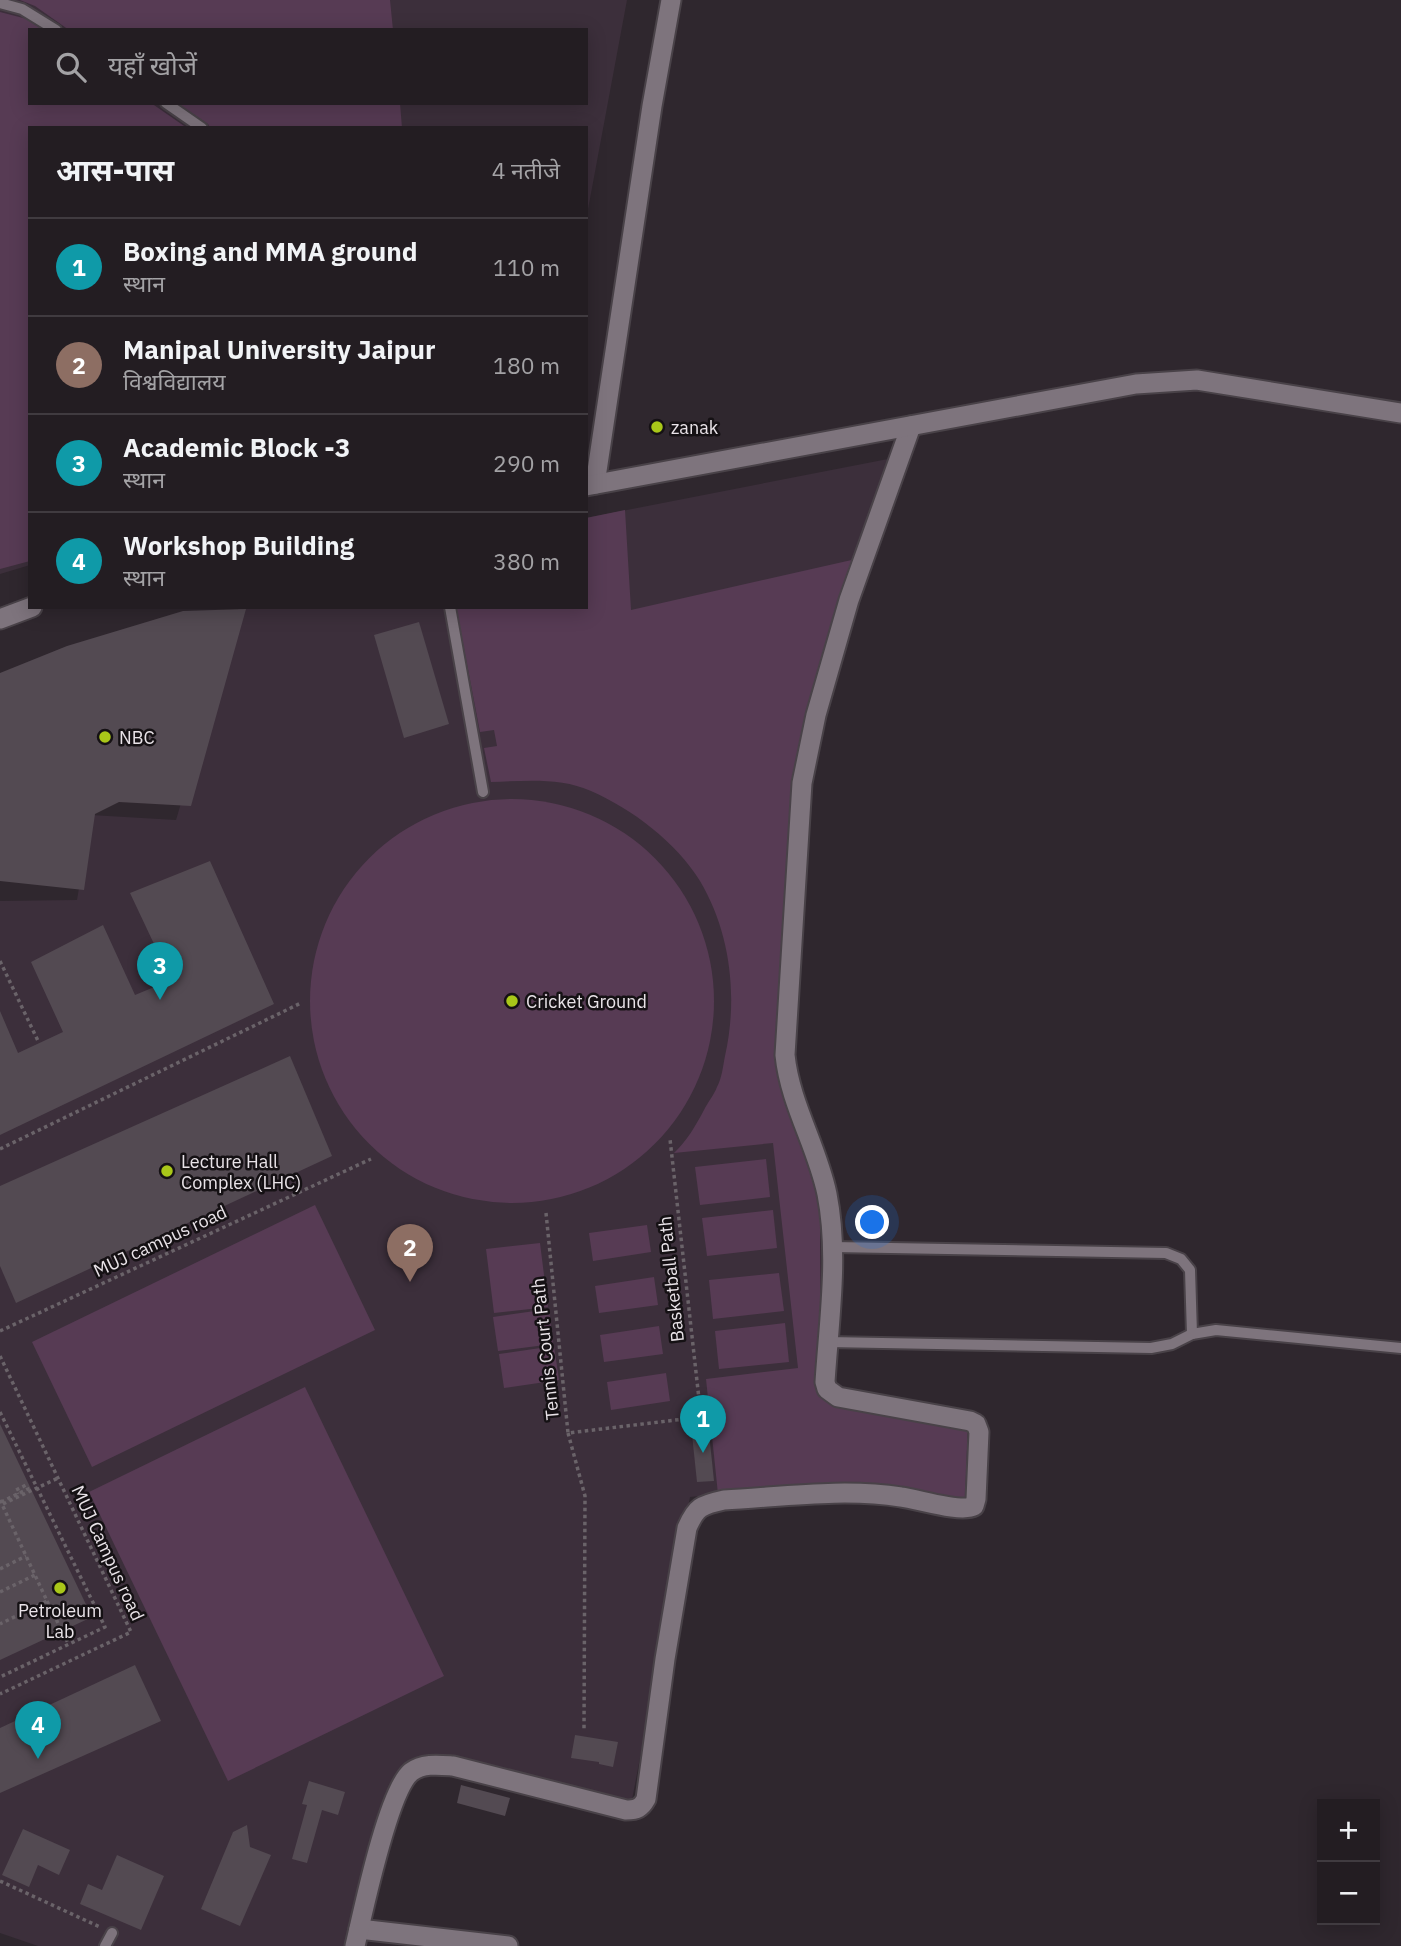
<!DOCTYPE html>
<html lang="hi">
<head>
<meta charset="utf-8">
<style>
	body { margin:0; font-family:"IBM Plex Sans","Noto Sans Devanagari",sans-serif; background:#2b262a; color:#f1f3f6 }
	.controls { position:absolute; right:21px; bottom:21px; display:grid; overflow:hidden; border-radius:0px; box-shadow:0 4px 18px #0003 }
	.controls button { width:63px; height:63px; display:grid; place-items:center; padding:0; border:0; border-bottom:2px solid #403b40; background:#231d22; color:#f1f3f6; font:35px sans-serif }
	.you { position:absolute; left:873px; top:1223px; width:24px; height:24px; margin:-18px; border:5px solid #fff; border-radius:50%; background:#1a73e8; box-shadow:0 0 0 10px #1a73e833 }
	.badge { display:grid; place-items:center; width:46px; height:46px; border-radius:50%; background:#0b8043; color:#fff; font-size:23px; font-weight:700 }
	.pin { position:absolute; translate:-50% -58px; filter:drop-shadow(0 2px 4px #0008) }
	.pin::after { content:''; position:absolute; top:37px; width:24px; height:21px; background:inherit; clip-path:polygon(0 0,100% 0,50% 100%) }
	.list { margin:0; padding:0; list-style:none }
	h2 { display:flex; justify-content:space-between; align-items:center; height:91px; margin:0; padding:0 28px; font-size:30px }
	h2 small { font-size:23px; font-weight:400; color:#a3a2a5 }
	.list li { display:grid; grid-template-columns:46px 1fr auto; gap:21px; align-items:center; box-sizing:border-box; height:98px; padding:0 28px; border-top:2px solid #403b40 }
	.list b { display:block; font-size:26px; white-space:nowrap }
	.list p { margin:0; font-size:23px; white-space:nowrap; color:#a3a2a5 }
	.list em { font-size:23px; font-style:normal; color:#a3a2a5 }
	.icon { flex:none; width:38px; height:38px; fill:none; stroke:currentColor; stroke-width:2; stroke-linecap:round; stroke-linejoin:round }
	.map { position:relative; flex:none; width:1401px; height:1946px; overflow:hidden }
	.search { position:absolute; background:#231d22; box-shadow:0 4px 18px #0003; left:28px; top:28px; width:560px; height:77px; display:flex; align-items:center; gap:18px; box-sizing:border-box; padding:0 24px; border-radius:0px; color:#a3a2a5; font-size:26px }
	.panel { position:absolute; background:#231d22; box-shadow:0 4px 18px #0003; left:28px; top:126px; width:560px; height:483px; border-radius:0px }
	.map>svg:first-child { display:block }
	.built { fill:#3c2f3b; fill-rule:evenodd }
	.green { fill:#573b54 }
	.building { fill:#534a52 }
	.lines { fill:none; stroke-linecap:round; stroke-linejoin:round }
	.service-casing { stroke:#494248; stroke-width:14 }
	.minor-casing { stroke:#494248; stroke-width:23 }
	.tertiary-casing { stroke:#494248; stroke-width:23 }
	.path { stroke:#6a6369; stroke-width:3.5; stroke-dasharray:3.5 3.5; stroke-linecap:butt }
	.service { stroke:#7e747d; stroke-width:10 }
	.minor { stroke:#7e747d; stroke-width:19 }
	.tertiary { stroke:#7e747d; stroke-width:19 }
	.poi-dot { fill:#a9c719; stroke:#151114; stroke-width:2.5 }
	.labels { text-anchor:middle; dominant-baseline:central; stroke-width:5; stroke-linejoin:round; paint-order:stroke }
	.poi-label { font-size:18px; fill:#e9e3e8; stroke:#151114; text-anchor:start }
	.street-label { font-size:18px; fill:#e9e3e8; stroke:#151114 }
</style>
</head>
<body>
<div class="map">
<svg width="1401" height="1946" viewBox="0 0 1401 1946">
	<rect width="100%" height="100%" fill="#2f272e"/>
	<g class="built">
		<path d="M0,0H627L586,220V128H30V565L0,574ZM30,30H586V103H30Z"/>
		<polygon points="888,459 822,672 791,796 778,1068 820,1198 821,1394 794,1486 690,1497 631,1805 444,1757 426,1756 395,1774 345,1946 38,1946 0,1933 0,901 77,900 91,815 176,820 239,607 586,607 586,518"/>
	</g>
	<g class="green">
		<polygon points="20,0 390,0 393,30 69,30 35,6"/>
		<polygon points="0,12 27,19 43,30 30,30 30,103 151,103 187,128 30,128 30,561 0,569"/>
		<polygon points="176,103 400,103 402,128 210,128 208,124"/>
		<path d="M625,510L631,610L856,559L822,672L791,796L778,1068L820,1198L821,1394L968,1424L965,1500L718,1494L706,1379L798,1368L773,1143L674,1153C687,1141 696,1125 704,1110C708,1102 714,1095 717,1087C722,1078 723,1066 725,1056C738,998 731,933 700,881C676,842 632,809 591,791C560,777 524,781 491,782L484,748L497,746L494,730L480,732L456,607H586V518Z"/>
		<circle cx="512" cy="1001" r="202"/>
		<polygon points="766,1159 770,1197 700,1205 695,1167"/>
		<polygon points="315,1205 375,1330 92,1467 32,1342"/>
		<polygon points="773,1210 777,1248 707,1256 702,1218"/>
		<polygon points="647,1225 651,1252 593,1261 589,1233"/>
		<polygon points="540,1243 548,1307 494,1313 486,1249"/>
		<polygon points="779,1273 784,1311 713,1319 709,1280"/>
		<polygon points="654,1277 658,1305 599,1313 595,1286"/>
		<polygon points="549,1309 553,1344 498,1351 493,1317"/>
		<polygon points="785,1323 789,1362 719,1369 715,1331"/>
		<polygon points="659,1326 663,1354 604,1362 600,1335"/>
		<polygon points="554,1346 559,1380 504,1388 499,1354"/>
		<polygon points="666,1373 670,1401 611,1410 607,1382"/>
		<polygon points="305,1387 444,1676 228,1781 89,1492"/>
	</g>
	<g class="building">
		<polygon points="246,609 191,806 119,802 95,814 84,890 0,881 0,673 67,646 183,611"/>
		<polygon points="419,622 449,724 404,738 374,635"/>
		<polygon points="210,861 274,1004 0,1135 0,1011 18,1053 63,1032 31,962 103,925 135,995 171,980 130,893"/>
		<polygon points="290,1056 332,1156 16,1303 0,1266 0,1186"/>
		<polygon points="708,1423 714,1481 697,1482 691,1425"/>
		<polygon points="0,1424 92,1617 0,1660"/>
		<polygon points="135,1665 161,1721 0,1793 0,1728"/>
		<polygon points="575,1735 618,1742 613,1767 599,1764 599,1762 571,1758"/>
		<polygon points="309,1781 345,1792 338,1815 322,1810 307,1863 292,1859 307,1805 302,1804"/>
		<polygon points="461,1785 510,1798 505,1816 457,1803"/>
		<polygon points="247,1825 250,1847 271,1855 240,1926 201,1909 233,1832"/>
		<polygon points="23,1829 70,1850 59,1875 38,1865 29,1887 2,1875"/>
		<polygon points="117,1855 164,1876 141,1930 80,1904 88,1884 102,1890"/>
	</g>
	<g class="lines">
		<g class="service-casing">
			<g id="service">
				<polyline points="0,3 22,9 56,30"/>
				<polyline points="166,103 202,128"/>
				<polyline points="450,607 483,792"/>
				<polyline points="833,1247 1166,1253 1181,1259 1190,1270 1192,1334"/>
				<polyline points="828,1342 1151,1348 1172,1344 1192,1334 1216,1330 1401,1348"/>
				<polyline points="105,1946 112,1933"/>
			</g>
		</g>
		<g class="minor-casing">
			<g id="minor">
				<polyline points="595,484 652,106 671,0"/>
				<polyline points="359,1929 508,1946"/>
				<path d="M355,1946C363,1912 388,1791 411,1772C423,1763 439,1765 453,1766L626,1810C637,1810 641,1808 646,1799L665,1659L687,1528C696,1507 701,1505 724,1500C782,1497 843,1488 901,1497C918,1499 961,1513 974,1506L976,1499L979,1432L976,1424L970,1421L838,1397L827,1389L825,1382C829,1320 839,1255 827,1194C817,1146 790,1104 785,1055L802,783L816,715L849,600L911,426"/>
			</g>
		</g>
		<g class="tertiary-casing">
			<g id="tertiary">
				<polyline points="586,486 1136,384 1197,380 1401,413"/>
				<polyline points="0,619 32,607"/>
			</g>
		</g>
		<g class="path">
			<polyline points="0,961 39,1043"/>
			<polyline points="0,1149 301,1003"/>
			<polyline points="546,1213 568,1433 701,1417 670,1139"/>
			<polyline points="0,1331 371,1159"/>
			<polyline points="0,1356 131,1632 0,1694"/>
			<polyline points="0,1412 105,1627 0,1677"/>
			<polyline points="568,1433 585,1496 584,1731"/>
			<polyline points="0,1500 47,1601 0,1624"/>
			<polyline points="1,1502 28,1489 26,1485 16,1490 18,1494"/>
			<polyline points="3,1504 58,1478"/>
			<polyline points="0,1569 26,1556"/>
			<polyline points="0,1592 35,1575"/>
			<polyline points="47,1601 68,1643"/>
			<polyline points="0,1881 100,1927"/>
		</g>
		<use href="#service" class="service"/>
		<use href="#minor" class="minor"/>
		<use href="#tertiary" class="tertiary"/>
	</g>
	<g class="poi-dot">
		<circle cx="657" cy="427" r="7"/>
		<circle cx="105" cy="737" r="7"/>
		<circle cx="512" cy="1001" r="7"/>
		<circle cx="167" cy="1171" r="7"/>
		<circle cx="60" cy="1588" r="7"/>
	</g>
	<g class="labels">
		<g class="poi-label">
			<text x="671" y="427">zanak</text>
			<text x="119" y="737">NBC</text>
			<text x="526" y="1001">Cricket Ground</text>
			<text x="181" y="1161">Lecture Hall<tspan x="181" dy="21">Complex (LHC)</tspan></text>
			<text x="60" y="1610" text-anchor="middle">Petroleum<tspan x="60" dy="21">Lab</tspan></text>
		</g>
		<g class="street-label">
			<text transform="translate(160 1241) rotate(-25)">MUJ campus road</text>
			<text transform="translate(671 1279) rotate(-96)">Basketball Path</text>
			<text transform="translate(545 1349) rotate(-96)">Tennis Court Path</text>
			<text transform="translate(108 1553) rotate(65)">MUJ Campus road</text>
		</g>
	</g>
</svg>
<div class="controls">
<button>+</button>
<button>−</button>
</div>
<div class="you"></div>
<div class="pin badge" style="left:703px;top:1453px;background:#0f9aa8">1</div>
<div class="pin badge" style="left:410px;top:1282px;background:#8d6e63">2</div>
<div class="pin badge" style="left:160px;top:1000px;background:#0f9aa8">3</div>
<div class="pin badge" style="left:38px;top:1759px;background:#0f9aa8">4</div>
<div class="search"><svg class="icon" aria-label="search" viewBox="0 0 24 24"><circle cx="10" cy="10" r="6"/><path d="M15 15l6 6"/></svg>यहाँ खोजें</div>
<section class="panel">
<h2>आस-पास<small>4 नतीजे</small></h2>
<ul class="list">
<li><span class="badge" style="background:#0f9aa8">1</span><div><b>Boxing and MMA ground</b><p>स्थान</p></div><em>110 m</em></li>
<li><span class="badge" style="background:#8d6e63">2</span><div><b>Manipal University Jaipur</b><p>विश्वविद्यालय</p></div><em>180 m</em></li>
<li><span class="badge" style="background:#0f9aa8">3</span><div><b>Academic Block -3</b><p>स्थान</p></div><em>290 m</em></li>
<li><span class="badge" style="background:#0f9aa8">4</span><div><b>Workshop Building</b><p>स्थान</p></div><em>380 m</em></li>
</ul>
</section>
</div>
</body>
</html>
